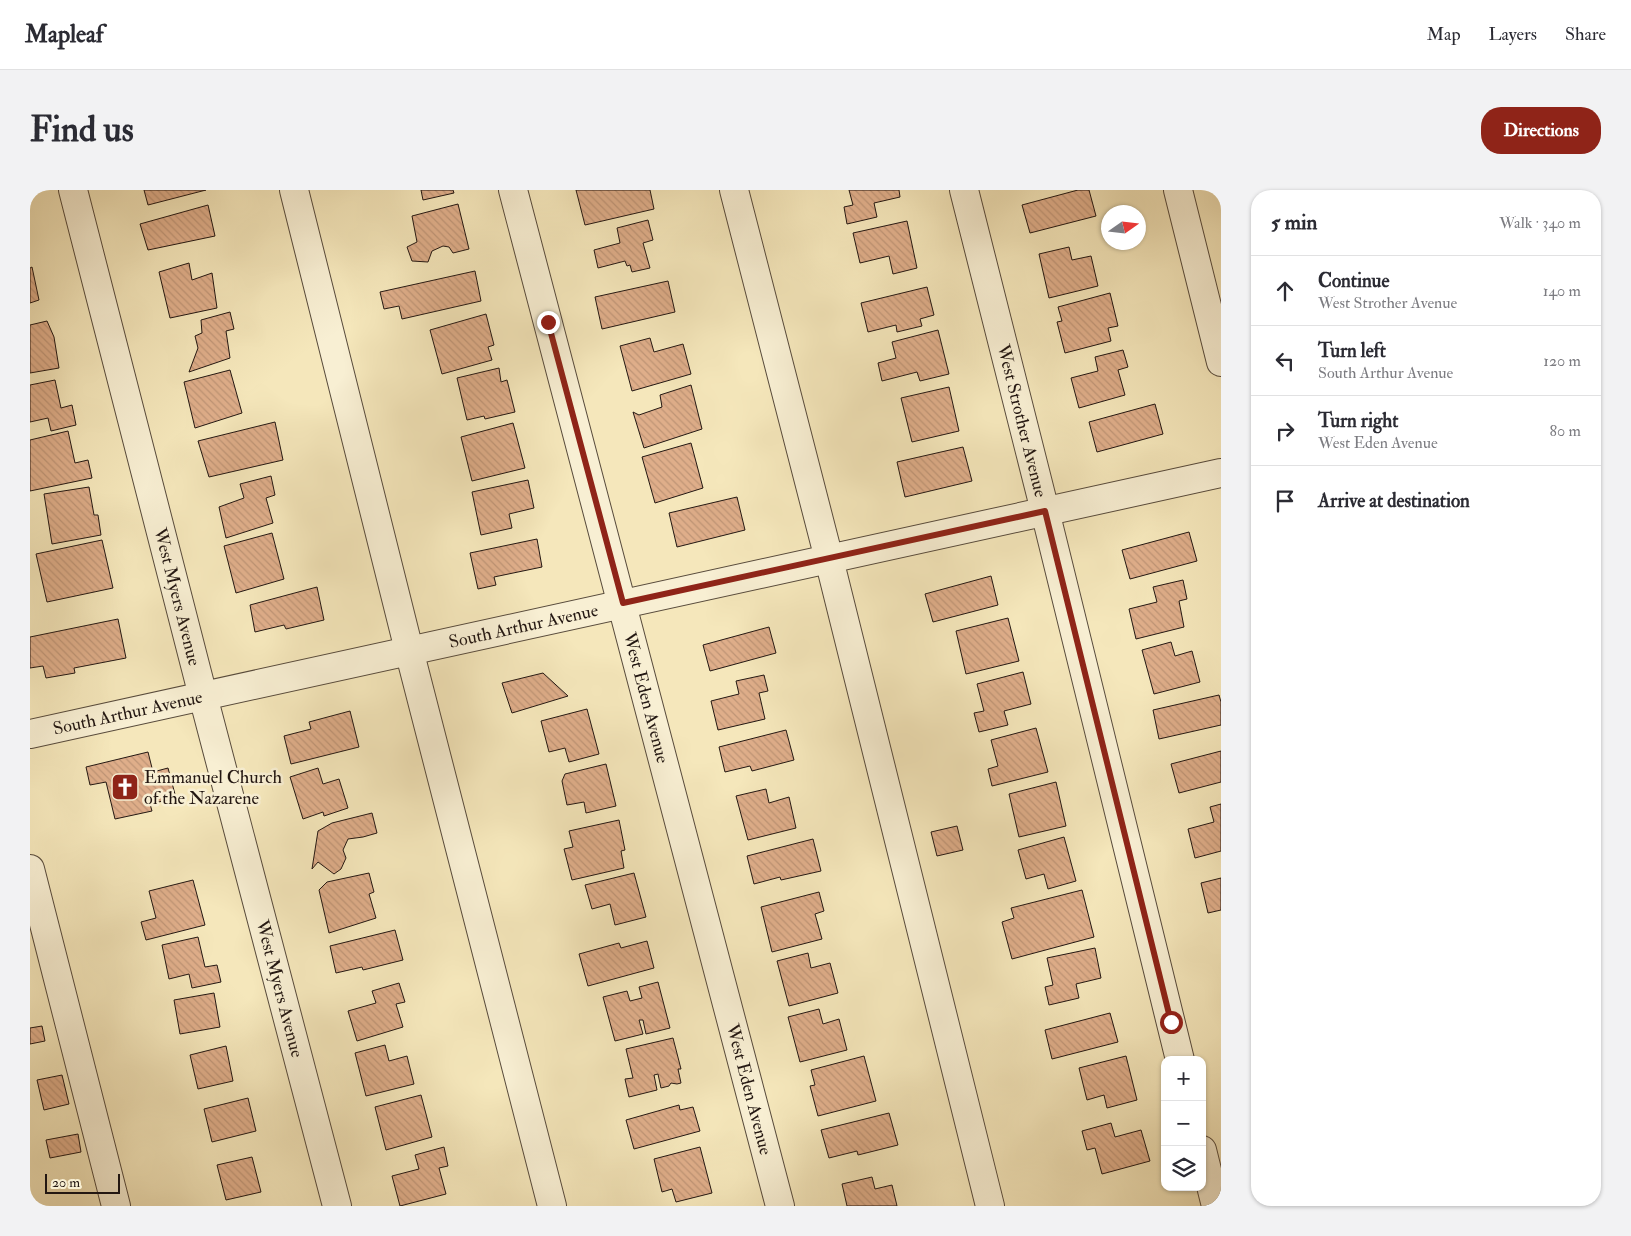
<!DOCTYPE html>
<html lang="en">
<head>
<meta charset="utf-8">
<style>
	body { margin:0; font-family:"IM FELL Double Pica",serif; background:#f2f2f3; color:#2b2b33 }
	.controls { position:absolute; right:15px; bottom:15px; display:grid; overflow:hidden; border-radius:10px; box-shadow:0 1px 4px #0004 }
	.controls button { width:45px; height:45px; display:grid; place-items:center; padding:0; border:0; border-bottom:1px solid #e1e1e2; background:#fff; color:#2b2b33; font:25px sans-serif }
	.compass { position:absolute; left:1071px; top:15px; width:45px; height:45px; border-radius:50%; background:#fff; box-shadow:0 1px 4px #0004; rotate:76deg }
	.scale { position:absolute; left:15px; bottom:12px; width:75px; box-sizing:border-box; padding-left:5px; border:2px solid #231712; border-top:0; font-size:14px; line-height:18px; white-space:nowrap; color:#231712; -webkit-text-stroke:4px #f8efd3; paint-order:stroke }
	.stop { position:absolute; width:15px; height:15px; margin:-11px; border:4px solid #8f2418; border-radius:50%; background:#fff }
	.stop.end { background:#8f2418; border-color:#fff; box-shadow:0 1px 5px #0008 }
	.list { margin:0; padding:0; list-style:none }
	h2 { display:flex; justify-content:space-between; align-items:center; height:65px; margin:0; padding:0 20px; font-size:21px }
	h2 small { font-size:16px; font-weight:400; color:#7c7c81 }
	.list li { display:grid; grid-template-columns:32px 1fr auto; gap:15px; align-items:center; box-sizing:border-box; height:70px; padding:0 20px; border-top:1px solid #e1e1e2 }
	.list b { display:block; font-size:19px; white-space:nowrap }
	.list p { margin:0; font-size:16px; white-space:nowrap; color:#7c7c81 }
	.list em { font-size:16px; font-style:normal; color:#7c7c81 }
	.icon { flex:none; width:28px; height:28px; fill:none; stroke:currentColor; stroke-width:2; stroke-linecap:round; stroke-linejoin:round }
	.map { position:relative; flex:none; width:1191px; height:1016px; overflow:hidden; border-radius:20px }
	header { display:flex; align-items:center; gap:30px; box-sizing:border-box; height:70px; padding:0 25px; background:#fff; border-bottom:1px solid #e1e1e2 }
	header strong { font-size:24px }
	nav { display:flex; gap:28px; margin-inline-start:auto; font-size:18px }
	.intro { display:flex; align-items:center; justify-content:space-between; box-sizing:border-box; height:120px; padding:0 30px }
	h1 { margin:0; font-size:35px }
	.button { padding:12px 22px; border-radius:20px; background:#8f2418; color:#fff; font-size:18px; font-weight:700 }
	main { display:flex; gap:30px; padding:0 30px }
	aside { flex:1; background:#fff; border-radius:20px; box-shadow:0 1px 4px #0004 }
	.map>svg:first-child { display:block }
	.building { fill:url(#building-back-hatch); stroke:#231712 }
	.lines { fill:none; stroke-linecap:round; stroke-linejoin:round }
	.minor-casing { stroke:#584b3c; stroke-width:30 }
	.minor { stroke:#f8efd3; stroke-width:28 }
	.route { stroke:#8f2418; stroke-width:6 }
	.labels { text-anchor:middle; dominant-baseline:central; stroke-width:5; stroke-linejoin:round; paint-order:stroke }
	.street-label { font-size:18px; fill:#231712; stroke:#f8efd3 }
	.poi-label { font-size:18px; fill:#231712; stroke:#f8efd3; text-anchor:start }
</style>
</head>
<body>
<header>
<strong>Mapleaf</strong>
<nav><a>Map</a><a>Layers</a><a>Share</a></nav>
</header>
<div class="intro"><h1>Find us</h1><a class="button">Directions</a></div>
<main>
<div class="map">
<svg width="1191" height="1016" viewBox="0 0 1191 1016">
	<defs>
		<pattern id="building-back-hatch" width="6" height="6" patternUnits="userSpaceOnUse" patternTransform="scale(1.25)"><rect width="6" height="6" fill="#dfae8a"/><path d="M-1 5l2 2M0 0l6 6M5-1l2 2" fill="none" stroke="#bf9576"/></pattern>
	</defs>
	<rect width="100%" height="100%" fill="#f5e7bb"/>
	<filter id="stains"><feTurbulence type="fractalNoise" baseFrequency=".004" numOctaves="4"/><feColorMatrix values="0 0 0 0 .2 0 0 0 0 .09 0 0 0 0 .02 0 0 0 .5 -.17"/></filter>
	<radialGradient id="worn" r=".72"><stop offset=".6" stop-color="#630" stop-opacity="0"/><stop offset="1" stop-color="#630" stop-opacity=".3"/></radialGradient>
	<g class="building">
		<polygon points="114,0 176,0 118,15"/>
		<polygon points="391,0 423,0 424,3 393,10"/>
		<polygon points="546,0 620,0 624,19 555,35"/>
		<polygon points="819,0 869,0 870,7 844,13 847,27 817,34 814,17 823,15"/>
		<polygon points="1048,0 1059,0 1066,26 1000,43 992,15"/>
		<polygon points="428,14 439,59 423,63 419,57 413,56 402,61 398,72 382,71 377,57 387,52 382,26"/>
		<polygon points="178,15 185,46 118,60 110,34"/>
		<polygon points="618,30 623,50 613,53 620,78 602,82 600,75 597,76 595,71 568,78 564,60 590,53 587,38"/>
		<polygon points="877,31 887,78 863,84 859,66 830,73 823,43"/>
		<polygon points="1039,57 1042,70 1061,66 1068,96 1019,108 1009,64"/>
		<polygon points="159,73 162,90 182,83 187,118 140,128 129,82"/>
		<polygon points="2,77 9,110 0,113 0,78"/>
		<polygon points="445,81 451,111 372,129 369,116 354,119 350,102"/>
		<polygon points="638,91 645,122 572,139 565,107"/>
		<polygon points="897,97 904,125 890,129 892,136 867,142 866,135 838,142 831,113"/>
		<polygon points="1080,103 1088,136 1078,138 1081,151 1035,163 1027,132 1032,131 1028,117"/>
		<polygon points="200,122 204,139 196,141 200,168 159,182 168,158 165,146 172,143 171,130"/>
		<polygon points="456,124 464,155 458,157 462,170 412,184 400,140"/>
		<polygon points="17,131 24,147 29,178 0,183 0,135"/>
		<polygon points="908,140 919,184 890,191 887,182 852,191 848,173 866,168 862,152"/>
		<polygon points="620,148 624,162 653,154 661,184 602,201 590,156"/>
		<polygon points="1093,160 1098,177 1088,180 1095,205 1049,218 1041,188 1068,181 1065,167"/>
		<polygon points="469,178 471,192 477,190 485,222 455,229 454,226 437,230 427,188"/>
		<polygon points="200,180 212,223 165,238 154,192"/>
		<polygon points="25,190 31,218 42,215 46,235 21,241 18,228 0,232 0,195"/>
		<polygon points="661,195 672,239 614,258 603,222 609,225 632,217 630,205"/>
		<polygon points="919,197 929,241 882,252 871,208"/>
		<polygon points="1125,214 1133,244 1067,262 1059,232"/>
		<polygon points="245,232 253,270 179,287 168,251"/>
		<polygon points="483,233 495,278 442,291 431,247"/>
		<polygon points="38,241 45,273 58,270 62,288 0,301 0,250"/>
		<polygon points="661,253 673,298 625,313 612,267"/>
		<polygon points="933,257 942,291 875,307 867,272"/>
		<polygon points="241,286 245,305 236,308 243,333 196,348 189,317 214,308 210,294"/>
		<polygon points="498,290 504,318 479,324 482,338 451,345 442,302"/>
		<polygon points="59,297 64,325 68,325 71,345 22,354 14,304"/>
		<polygon points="707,307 715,340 647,357 639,323"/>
		<polygon points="1159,342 1167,371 1100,389 1092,360"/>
		<polygon points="242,343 254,389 206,403 194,356"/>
		<polygon points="507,349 512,377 464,387 466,395 448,399 440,363"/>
		<polygon points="72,350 83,398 17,412 6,364"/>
		<polygon points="961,386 968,415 903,432 895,404"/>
		<polygon points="1153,390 1157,409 1149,411 1154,437 1106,449 1099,419 1127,412 1123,397"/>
		<polygon points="287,397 294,430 256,439 254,435 225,442 220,415"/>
		<polygon points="978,428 989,471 936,484 926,441"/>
		<polygon points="88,429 96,468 44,478 45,483 16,488 13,476 0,478 0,447"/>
		<polygon points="739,437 746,463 680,481 673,455"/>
		<polygon points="1141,452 1145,466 1162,461 1170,492 1124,504 1112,460"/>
		<polygon points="993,482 1001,514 974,521 978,535 949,542 944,523 954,521 947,494"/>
		<polygon points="513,483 538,506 482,523 472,493"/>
		<polygon points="734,485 738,501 729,503 735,529 688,540 681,511 709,504 706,491"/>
		<polygon points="1189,505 1191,512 1191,535 1129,549 1123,520"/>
		<polygon points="557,519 569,564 539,572 535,558 519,562 511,531"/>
		<polygon points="320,521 329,557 261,574 254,546 281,539 279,532"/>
		<polygon points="1006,538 1018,582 962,596 958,579 968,576 961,550"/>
		<polygon points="756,540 764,570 722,581 720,576 695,582 689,557"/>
		<polygon points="1191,561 1191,592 1149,603 1141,574"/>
		<polygon points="118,562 123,582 138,578 146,608 120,614 122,621 85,629 76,592 60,595 56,577"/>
		<polygon points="576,574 586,616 556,623 554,612 537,615 532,591 535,584"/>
		<polygon points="288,578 293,594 309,589 318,618 294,626 293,622 273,629 260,587"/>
		<polygon points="1026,592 1036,636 989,647 979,604"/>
		<polygon points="736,599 739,613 759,607 766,638 718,650 706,606"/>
		<polygon points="1191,614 1191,661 1165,668 1158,639 1184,632 1180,617"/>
		<polygon points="342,623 347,643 333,647 318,649 313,660 316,668 311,679 304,684 288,672 282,679 288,641 302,633"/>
		<polygon points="589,630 595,660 591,661 594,678 542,690 534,659 543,657 539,641"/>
		<polygon points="927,636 933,660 907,666 901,642"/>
		<polygon points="1034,647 1046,691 1018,699 1014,684 996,689 988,660"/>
		<polygon points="783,649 791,681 751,690 750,687 724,694 717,666"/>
		<polygon points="339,683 344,702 339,704 346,728 299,743 289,700 297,692"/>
		<polygon points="604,683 616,727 585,735 580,714 562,719 555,695"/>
		<polygon points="1191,688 1191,720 1178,723 1171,693"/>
		<polygon points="163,690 175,735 116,750 111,732 126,728 119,701"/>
		<polygon points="1052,700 1064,747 982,769 972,732 984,728 981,718"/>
		<polygon points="789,702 794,721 785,724 792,749 742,762 731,717"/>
		<polygon points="365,740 373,770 333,780 332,777 306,783 300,756"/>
		<polygon points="168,747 175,777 187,775 191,792 162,798 159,784 139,789 132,755"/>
		<polygon points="617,751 624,778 558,796 549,764 589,753 591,758"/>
		<polygon points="1065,758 1071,788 1046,794 1049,808 1019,815 1015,797 1023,795 1017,768"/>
		<polygon points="778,763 781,778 800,773 808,803 759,816 747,771"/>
		<polygon points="628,792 640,838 616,844 613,830 609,830 613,844 585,851 573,807 597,801 600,811 612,808 609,797"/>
		<polygon points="369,793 375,812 366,814 373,837 327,851 318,821 346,813 342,801"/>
		<polygon points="184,803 190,837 150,844 144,810"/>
		<polygon points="789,819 793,834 809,829 817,860 770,872 758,827"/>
		<polygon points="1080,823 1088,852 1022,869 1015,840"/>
		<polygon points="12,836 15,851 0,854 0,838"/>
		<polygon points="643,848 651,879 648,879 651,893 647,894 641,893 639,896 631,898 628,884 624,885 627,900 599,907 595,889 603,888 596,859"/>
		<polygon points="355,855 359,871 377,866 384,894 336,906 325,863"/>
		<polygon points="196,856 203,891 168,899 160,865"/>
		<polygon points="834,866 846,911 788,926 780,896 785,895 781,880"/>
		<polygon points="1096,866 1107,910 1077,918 1074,905 1057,910 1049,878"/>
		<polygon points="32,885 39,914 14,920 7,890"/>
		<polygon points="391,905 402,947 356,960 345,917"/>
		<polygon points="218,908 226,941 182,952 174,919"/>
		<polygon points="649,915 650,920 663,917 670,941 604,959 596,930"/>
		<polygon points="859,923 868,955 828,965 827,961 799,968 791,940"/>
		<polygon points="1081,933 1085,947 1111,940 1120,971 1072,984 1065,958 1057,960 1052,941"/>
		<polygon points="48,944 51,962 20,968 16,950"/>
		<polygon points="414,957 418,976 409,978 416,1004 370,1016 362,986 389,979 385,965"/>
		<polygon points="670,957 682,1003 646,1012 642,999 632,1002 624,969"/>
		<polygon points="222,967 231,1002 196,1010 187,975"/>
		<polygon points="842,987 845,999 862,995 867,1016 817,1016 812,994"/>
	</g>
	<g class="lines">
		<g class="minor-casing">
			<g id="minor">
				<path id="s1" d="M43,0L173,506L307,1016"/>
				<polyline points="264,0 379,460 522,1016"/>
				<path id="s2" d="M483,0L750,1016"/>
				<polyline points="704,0 799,369 960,1016"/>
				<path id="s3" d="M934,0L1015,321L1150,870"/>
				<polyline points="1148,0 1191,172"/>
				<path id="s4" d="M0,544L1191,283"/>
				<polyline points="0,679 86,1016"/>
				<polyline points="1172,960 1186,1016"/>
			</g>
		</g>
		<use href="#minor" class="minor"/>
	</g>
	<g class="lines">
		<polyline class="route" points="518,132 593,413 1015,321 1141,832"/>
	</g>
	<defs>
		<g id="church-square" transform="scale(1.4375)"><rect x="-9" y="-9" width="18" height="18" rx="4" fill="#8f2418" stroke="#f8efd3"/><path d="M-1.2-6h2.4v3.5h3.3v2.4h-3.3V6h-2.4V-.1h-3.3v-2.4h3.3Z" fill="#fff"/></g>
	</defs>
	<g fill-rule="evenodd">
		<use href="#church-square" x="95" y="597"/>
	</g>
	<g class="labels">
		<g class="street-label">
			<text stroke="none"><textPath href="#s3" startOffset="238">West Strother Avenue</textPath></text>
			<text stroke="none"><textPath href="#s1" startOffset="420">West Myers Avenue</textPath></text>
			<text stroke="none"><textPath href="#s4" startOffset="505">South Arthur Avenue</textPath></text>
			<text stroke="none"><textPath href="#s2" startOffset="525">West Eden Avenue</textPath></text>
			<text stroke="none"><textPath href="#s4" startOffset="100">South Arthur Avenue</textPath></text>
			<text stroke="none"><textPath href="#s1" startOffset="825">West Myers Avenue</textPath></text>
			<text stroke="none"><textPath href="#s2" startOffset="930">West Eden Avenue</textPath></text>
		</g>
		<g class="poi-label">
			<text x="114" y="587">Emmanuel Church<tspan x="114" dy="21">of the Nazarene</tspan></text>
		</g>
	</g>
	<rect width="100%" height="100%" filter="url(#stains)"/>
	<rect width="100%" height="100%" fill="url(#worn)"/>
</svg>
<div class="controls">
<button>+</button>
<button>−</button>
<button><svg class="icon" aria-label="layers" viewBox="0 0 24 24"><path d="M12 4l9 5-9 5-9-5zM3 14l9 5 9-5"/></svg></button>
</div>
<svg class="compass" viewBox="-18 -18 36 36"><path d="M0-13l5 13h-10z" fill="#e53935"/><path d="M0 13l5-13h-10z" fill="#7c7c81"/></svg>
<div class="scale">20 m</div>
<div class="stop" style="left:1141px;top:832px"></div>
<div class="stop end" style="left:518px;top:132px"></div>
</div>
<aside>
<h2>5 min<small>Walk · 340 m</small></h2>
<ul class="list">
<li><svg class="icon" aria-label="ahead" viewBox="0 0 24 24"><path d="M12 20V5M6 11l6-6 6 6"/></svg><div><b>Continue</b><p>West Strother Avenue</p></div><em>140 m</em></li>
<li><svg class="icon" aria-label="left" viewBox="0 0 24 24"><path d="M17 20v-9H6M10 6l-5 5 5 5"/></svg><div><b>Turn left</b><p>South Arthur Avenue</p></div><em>120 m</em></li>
<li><svg class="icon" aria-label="right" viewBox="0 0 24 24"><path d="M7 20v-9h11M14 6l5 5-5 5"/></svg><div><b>Turn right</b><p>West Eden Avenue</p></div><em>80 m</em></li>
<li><svg class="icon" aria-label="arrive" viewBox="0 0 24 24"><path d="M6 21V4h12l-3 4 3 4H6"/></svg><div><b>Arrive at destination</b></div></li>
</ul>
</aside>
</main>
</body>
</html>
